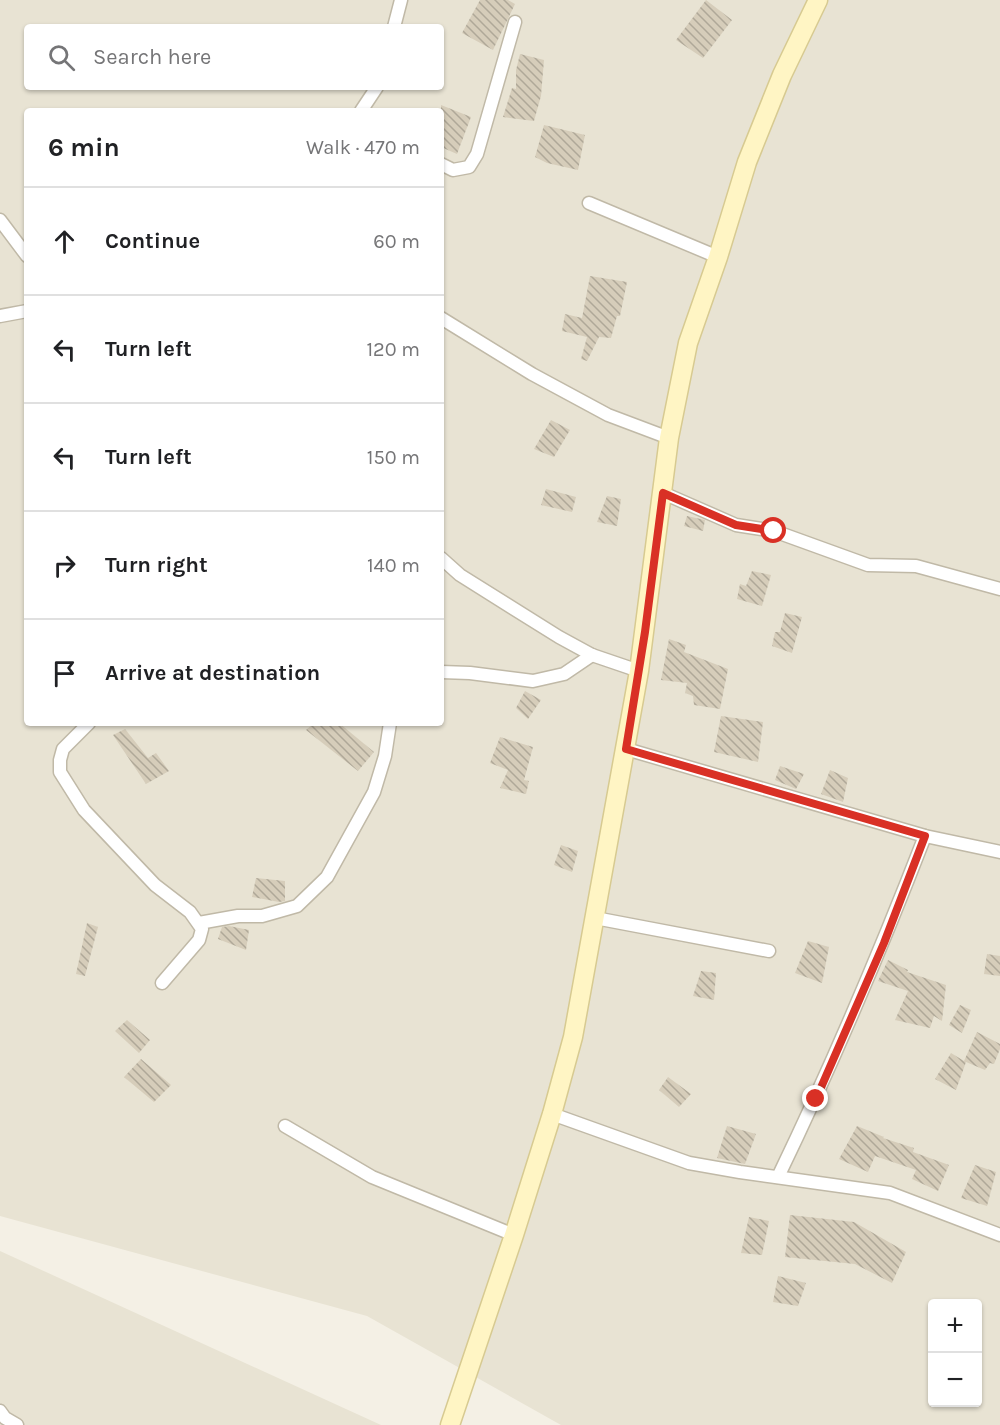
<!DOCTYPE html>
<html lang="en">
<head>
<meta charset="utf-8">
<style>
	body { margin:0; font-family:Karla,sans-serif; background:#f6f6f6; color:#202124 }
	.controls { position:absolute; right:18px; bottom:18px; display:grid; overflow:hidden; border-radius:6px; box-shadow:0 2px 4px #0004 }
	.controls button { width:54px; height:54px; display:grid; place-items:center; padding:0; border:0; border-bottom:2px solid #e0e0e0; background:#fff; color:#202124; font:30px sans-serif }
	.stop { position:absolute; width:18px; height:18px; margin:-14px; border:4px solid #d93025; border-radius:50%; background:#fff }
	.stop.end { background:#d93025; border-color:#fff; box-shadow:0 2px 6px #0008 }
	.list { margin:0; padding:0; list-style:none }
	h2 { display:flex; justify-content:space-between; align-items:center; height:78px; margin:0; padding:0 24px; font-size:26px }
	h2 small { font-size:20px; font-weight:400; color:#757577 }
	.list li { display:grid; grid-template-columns:39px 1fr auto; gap:18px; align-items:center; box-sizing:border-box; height:108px; padding:0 24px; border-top:2px solid #e0e0e0 }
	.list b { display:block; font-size:22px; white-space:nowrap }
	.list em { font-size:20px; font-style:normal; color:#757577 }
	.icon { flex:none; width:33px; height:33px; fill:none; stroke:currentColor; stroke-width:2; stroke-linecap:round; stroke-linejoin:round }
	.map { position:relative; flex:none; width:1000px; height:1425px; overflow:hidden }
	.search { position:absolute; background:#fff; box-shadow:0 2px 4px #0004; left:24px; top:24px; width:420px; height:66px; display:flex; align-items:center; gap:15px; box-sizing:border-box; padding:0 21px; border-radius:6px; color:#757577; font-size:22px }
	.panel { position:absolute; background:#fff; box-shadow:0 2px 4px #0004; left:24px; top:108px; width:420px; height:618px; border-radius:6px }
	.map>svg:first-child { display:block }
	.residential { fill:#e8e3d3; fill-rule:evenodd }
	.building { fill:url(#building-back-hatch) }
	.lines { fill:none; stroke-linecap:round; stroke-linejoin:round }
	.street-casing { stroke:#c0b9a7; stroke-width:15 }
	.secondary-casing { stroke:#d7ca91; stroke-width:21 }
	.street { stroke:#fff; stroke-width:12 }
	.secondary { stroke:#fff5c4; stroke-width:18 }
	.route { stroke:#d93025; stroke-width:8 }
</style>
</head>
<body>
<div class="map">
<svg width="1000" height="1425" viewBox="0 0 1000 1425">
	<defs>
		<pattern id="building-back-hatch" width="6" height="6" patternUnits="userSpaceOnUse" patternTransform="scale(1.5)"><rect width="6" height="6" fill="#d6cdba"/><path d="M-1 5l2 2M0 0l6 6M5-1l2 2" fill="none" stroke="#afa898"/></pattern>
	</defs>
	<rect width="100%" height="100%" fill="#f4f0e5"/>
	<g class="residential">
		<path d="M0,0H1000V1425H561L367,1316L0,1216ZM27,27H441V87H27ZM27,111H441V723H27ZM932,1304H978V1402H932Z"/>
		<polygon points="0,1251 381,1425 0,1425"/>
	</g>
	<g class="building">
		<polygon points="480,0 508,0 515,4 493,50 462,33"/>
		<polygon points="706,0 732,20 703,58 676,40"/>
		<polygon points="520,54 544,60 541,96 534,121 503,117 512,88 516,89 516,70"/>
		<polygon points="441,105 471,117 457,154 441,147"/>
		<polygon points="544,125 585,135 578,170 547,163 535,157"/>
		<polygon points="590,276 627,282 620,316 617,316 611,338 599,337 587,361 581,359 587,337 562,331 565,314 582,318"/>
		<polygon points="551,420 570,430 554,457 534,449"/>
		<polygon points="546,489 576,497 572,512 541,505"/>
		<polygon points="607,496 621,499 617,526 597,522"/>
		<polygon points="687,516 705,520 703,531 684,526"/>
		<polygon points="752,571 771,575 762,606 737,599 740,584 746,586"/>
		<polygon points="785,613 802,617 792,653 772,646 775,632 780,632"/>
		<polygon points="669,639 686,645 684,652 728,669 720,709 694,705 693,696 685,693 687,683 661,680"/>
		<polygon points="525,691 541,700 528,719 516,708"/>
		<polygon points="721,716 763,722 758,762 714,752"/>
		<polygon points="314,723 339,723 374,752 358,771 306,730"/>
		<polygon points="125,729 148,758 156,753 169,771 146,784 113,735"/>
		<polygon points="500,737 533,747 524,780 529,781 526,794 500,788 508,770 490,763"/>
		<polygon points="780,766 804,774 796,789 775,780"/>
		<polygon points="830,770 848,778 843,802 821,794"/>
		<polygon points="561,845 578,851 572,872 554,865"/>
		<polygon points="256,878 285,881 285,901 279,902 252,897"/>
		<polygon points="87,923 98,927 85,976 76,974"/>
		<polygon points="229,926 249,930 246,950 218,939 222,927"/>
		<polygon points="808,941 829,947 822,983 795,973"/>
		<polygon points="987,954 1000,956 1000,976 984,974"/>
		<polygon points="888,960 908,970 907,972 946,985 942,1021 934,1016 930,1028 895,1020 908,991 878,981"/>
		<polygon points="701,971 716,973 714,1000 693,996"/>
		<polygon points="960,1005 971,1010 962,1033 949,1025"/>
		<polygon points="127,1020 150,1040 139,1053 115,1031"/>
		<polygon points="977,1032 1000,1044 1000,1049 994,1064 990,1063 985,1070 966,1062 956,1090 935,1079 951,1053 964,1061"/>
		<polygon points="141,1059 171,1085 154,1102 124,1077"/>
		<polygon points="668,1077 691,1094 679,1107 659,1090"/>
		<polygon points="727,1126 756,1134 745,1164 717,1158"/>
		<polygon points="857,1126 884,1137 883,1138 914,1148 913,1152 949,1165 938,1191 912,1179 916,1170 875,1156 868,1172 839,1159"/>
		<polygon points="975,1165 996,1172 987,1206 961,1198"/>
		<polygon points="790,1215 854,1222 906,1252 892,1283 855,1264 785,1257"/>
		<polygon points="749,1217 769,1221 762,1255 741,1253"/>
		<polygon points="778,1276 806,1283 798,1306 773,1302"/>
	</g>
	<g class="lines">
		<g class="street-casing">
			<g id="street">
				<polyline points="394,27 401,0"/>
				<polyline points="361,111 377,87"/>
				<polyline points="441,164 453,170 469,167 477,154 515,22"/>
				<polyline points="589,203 718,257"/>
				<polyline points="0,220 27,256"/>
				<polyline points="0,316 27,311"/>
				<polyline points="441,318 532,374 608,415 669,438"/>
				<polyline points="663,493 736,525 774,531 868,565 916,566 1000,589"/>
				<polyline points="441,558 460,575 559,637 592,655 639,671"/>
				<polyline points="441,672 470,673 533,681 564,674 592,655"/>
				<polyline points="89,723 63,749 60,760 60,772 84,810 155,885 190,912 202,929 199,940 162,983"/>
				<polyline points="626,749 925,836 1000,852"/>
				<polyline points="595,918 769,951"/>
				<polyline points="199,923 238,916 262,916 297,906 327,877 374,792 385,756 390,723"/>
				<polyline points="552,1114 689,1163 740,1172 890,1193 1000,1235"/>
				<polyline points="285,1126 372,1177 514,1235"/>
				<path d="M778,1177C832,1065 880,952 925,836"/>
				<polyline points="0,1411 5,1418 17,1425"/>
			</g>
		</g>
		<g class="secondary-casing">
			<polyline id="secondary" points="450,1425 514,1235 552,1114 573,1037 639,671 669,438 688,343 718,257 747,162 782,75 818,0"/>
		</g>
		<use href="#street" class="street"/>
		<use href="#secondary" class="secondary"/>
	</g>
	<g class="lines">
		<polyline class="route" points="774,531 736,525 663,493 645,632 626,749 925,836 884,943 816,1099"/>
	</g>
</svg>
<div class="controls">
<button>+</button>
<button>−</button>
</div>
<div class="stop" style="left:774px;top:531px"></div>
<div class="stop end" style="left:816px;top:1099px"></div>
<div class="search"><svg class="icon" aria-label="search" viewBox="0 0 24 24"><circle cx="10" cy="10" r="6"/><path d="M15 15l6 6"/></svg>Search here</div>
<section class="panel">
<h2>6 min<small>Walk · 470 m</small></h2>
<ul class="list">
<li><svg class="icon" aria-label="ahead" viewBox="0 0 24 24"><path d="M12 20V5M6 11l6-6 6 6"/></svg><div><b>Continue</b></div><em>60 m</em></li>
<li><svg class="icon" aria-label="left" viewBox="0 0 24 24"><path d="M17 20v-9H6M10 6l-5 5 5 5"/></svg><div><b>Turn left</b></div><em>120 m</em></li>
<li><svg class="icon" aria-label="left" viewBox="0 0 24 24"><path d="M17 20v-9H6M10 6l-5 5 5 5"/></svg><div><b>Turn left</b></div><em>150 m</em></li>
<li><svg class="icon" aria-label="right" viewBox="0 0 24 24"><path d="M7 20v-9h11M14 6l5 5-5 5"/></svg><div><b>Turn right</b></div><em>140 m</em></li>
<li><svg class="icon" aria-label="arrive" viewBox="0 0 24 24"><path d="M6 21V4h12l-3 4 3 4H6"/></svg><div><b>Arrive at destination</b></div></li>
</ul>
</section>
</div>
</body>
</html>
